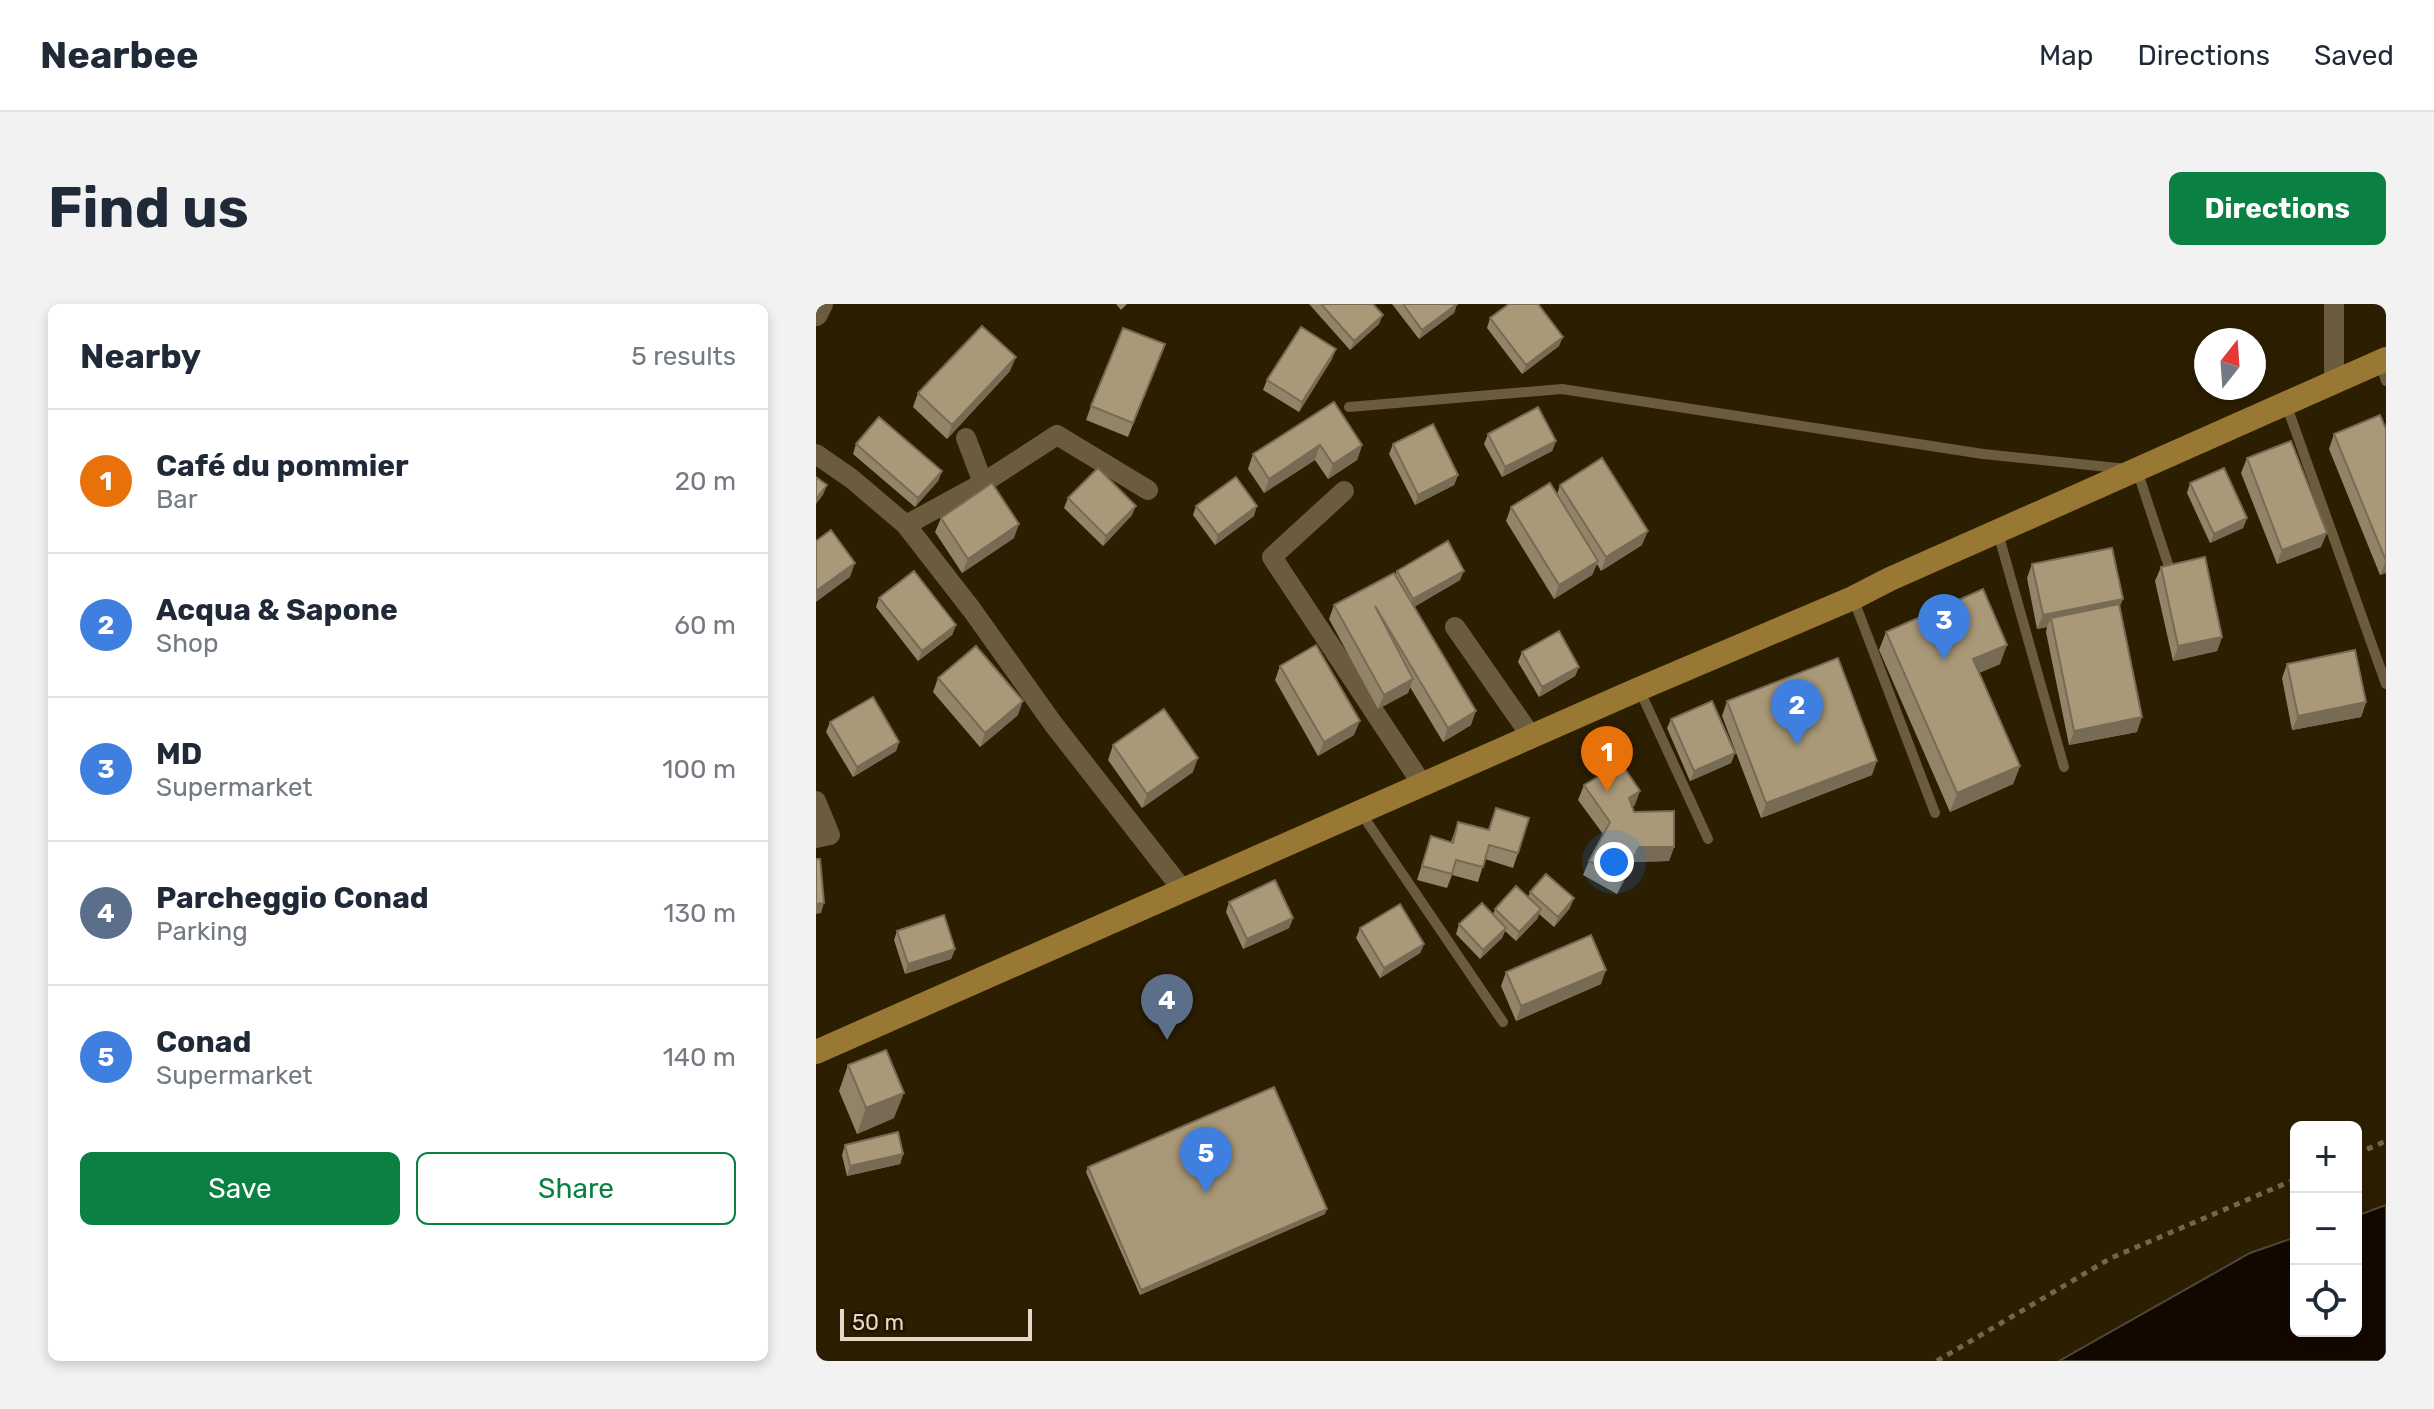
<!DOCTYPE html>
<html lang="en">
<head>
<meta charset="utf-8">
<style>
	body { margin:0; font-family:Rubik,sans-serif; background:#f2f2f3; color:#1f2937 }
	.controls { position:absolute; right:24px; bottom:24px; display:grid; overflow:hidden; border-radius:12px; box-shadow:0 4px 12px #0003 }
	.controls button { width:72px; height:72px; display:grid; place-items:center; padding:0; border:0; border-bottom:2px solid #e0e1e3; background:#fff; color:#1f2937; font:40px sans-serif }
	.compass { position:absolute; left:1378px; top:24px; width:72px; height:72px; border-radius:50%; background:#fff; box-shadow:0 4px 12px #0003; rotate:17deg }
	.scale { position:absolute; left:24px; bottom:20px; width:192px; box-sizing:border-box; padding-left:8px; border:4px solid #e2d9c8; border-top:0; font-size:22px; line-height:28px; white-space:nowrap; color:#e2d9c8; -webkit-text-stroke:6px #221500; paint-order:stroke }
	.you { position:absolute; left:798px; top:558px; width:28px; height:28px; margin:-20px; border:6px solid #fff; border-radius:50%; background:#1a73e8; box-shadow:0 0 0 12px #1a73e833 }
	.badge { display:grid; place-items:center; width:52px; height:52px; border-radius:50%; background:#0b8043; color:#fff; font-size:26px; font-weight:700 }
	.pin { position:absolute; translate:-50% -66px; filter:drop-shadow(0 2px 4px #0008) }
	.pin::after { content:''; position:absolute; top:42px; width:28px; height:24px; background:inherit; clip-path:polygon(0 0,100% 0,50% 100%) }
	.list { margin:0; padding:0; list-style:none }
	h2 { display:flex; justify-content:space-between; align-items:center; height:104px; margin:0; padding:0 32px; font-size:34px }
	h2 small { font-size:26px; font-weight:400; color:#747a83 }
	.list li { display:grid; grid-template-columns:52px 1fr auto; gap:24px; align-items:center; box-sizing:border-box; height:144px; padding:0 32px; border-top:2px solid #e0e1e3 }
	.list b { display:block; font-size:30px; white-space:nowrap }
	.list p { margin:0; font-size:26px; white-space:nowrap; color:#747a83 }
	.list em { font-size:26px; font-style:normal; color:#747a83 }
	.actions { display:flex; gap:16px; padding:24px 32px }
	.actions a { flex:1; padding:18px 0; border:2px solid #0b8043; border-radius:12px; text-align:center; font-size:28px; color:#0b8043 }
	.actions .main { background:#0b8043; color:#fff }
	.icon { flex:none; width:44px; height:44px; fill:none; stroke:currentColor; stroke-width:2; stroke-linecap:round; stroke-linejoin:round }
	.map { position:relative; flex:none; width:1570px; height:1057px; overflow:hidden; border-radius:12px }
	header { display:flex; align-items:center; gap:48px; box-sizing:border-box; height:112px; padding:0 40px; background:#fff; border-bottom:2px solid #e0e1e3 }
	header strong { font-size:38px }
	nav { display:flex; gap:44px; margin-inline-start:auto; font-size:28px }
	.intro { display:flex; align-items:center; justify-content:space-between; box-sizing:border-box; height:192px; padding:0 48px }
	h1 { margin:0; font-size:56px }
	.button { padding:20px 36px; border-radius:12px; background:#0b8043; color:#fff; font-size:28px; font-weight:700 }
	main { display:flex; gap:48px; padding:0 48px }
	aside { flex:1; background:#fff; border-radius:12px; box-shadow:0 4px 12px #0003 }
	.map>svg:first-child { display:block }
</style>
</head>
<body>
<header>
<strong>Nearbee</strong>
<nav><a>Map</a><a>Directions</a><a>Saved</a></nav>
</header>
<div class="intro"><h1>Find us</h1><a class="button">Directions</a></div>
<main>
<aside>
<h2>Nearby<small>5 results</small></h2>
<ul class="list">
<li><span class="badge" style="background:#e8710a">1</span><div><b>Café du pommier</b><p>Bar</p></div><em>20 m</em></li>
<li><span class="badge" style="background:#3f7fe0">2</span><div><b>Acqua &amp; Sapone</b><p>Shop</p></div><em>60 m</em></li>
<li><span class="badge" style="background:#3f7fe0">3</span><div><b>MD</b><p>Supermarket</p></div><em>100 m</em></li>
<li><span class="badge" style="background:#5c6f8a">4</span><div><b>Parcheggio Conad</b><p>Parking</p></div><em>130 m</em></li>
<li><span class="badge" style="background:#3f7fe0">5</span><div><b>Conad</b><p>Supermarket</p></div><em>140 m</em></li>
</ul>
<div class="actions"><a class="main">Save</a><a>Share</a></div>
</aside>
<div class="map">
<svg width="1570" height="1057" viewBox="0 0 1570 1057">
	<rect width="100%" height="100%" fill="#2c1e01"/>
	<path fill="#120800" stroke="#50473c" stroke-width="2" d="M 1570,901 L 1570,1057 L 1243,1057 L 1434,949 L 1480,933 L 1480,1027 L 1540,1027 L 1540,912 Z"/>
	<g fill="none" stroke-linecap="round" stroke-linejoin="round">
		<path stroke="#72664d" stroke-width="5" stroke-dasharray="6 6" stroke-linecap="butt" d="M 1540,850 L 1570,837
			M 1121,1057 L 1295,954 L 1480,875"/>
		<path stroke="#6c5c3e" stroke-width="10" d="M 1564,58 L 1570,77
			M 1470,100 L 1570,380
			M 533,103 L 746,85 L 1167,150 L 1321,166 L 1353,263
			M 1182,229 L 1248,463
			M 1037,294 L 1119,509
			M 824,387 L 892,535
			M 545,509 L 687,718"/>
		<path stroke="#6c5c3e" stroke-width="20" d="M 1518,0 L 1518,78
			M 150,134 L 167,179
			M 0,150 L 36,175 L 90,221 L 156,306 L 238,421 L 366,585
			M 528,187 L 456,253 L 606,480
			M 90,221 L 167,179 L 241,131 L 332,186
			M 639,323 L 715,432
			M 0,497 L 14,531 L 0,534"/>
		<path stroke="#6c5c3e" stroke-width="24" d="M 0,10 L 5,0"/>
		<path stroke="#987832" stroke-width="24" d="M 0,748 L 823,385 L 1037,294 L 1074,275 L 1570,55"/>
	</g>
	<path fill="#928468" d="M 300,0 L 311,0 L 305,6 Z
		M 493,0 L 557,0 L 563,20 L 534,46 Z
		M 576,0 L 641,0 L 638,9 L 603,35 Z
		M 674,14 L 743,42 L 706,70 L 671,24 Z
		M 343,55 L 312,133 L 270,116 L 275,102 Z
		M 516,55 L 483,108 L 447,86 L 451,76 Z
		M 194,67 L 131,135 L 97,103 L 102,89 Z
		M 518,98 L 546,141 L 541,156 L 512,175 L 499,156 L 448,189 L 432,165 L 437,150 Z
		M 1564,111 L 1570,269 L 1564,271 L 1513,145 L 1518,130 Z
		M 672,130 L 740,137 L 736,147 L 686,173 L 668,140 Z
		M 40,140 L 126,167 L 122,177 L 99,203 L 37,150 Z
		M 577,140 L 642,171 L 638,181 L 599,201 L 573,150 Z
		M 1431,154 L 1505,243 L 1461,260 L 1425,169 Z
		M 1374,179 L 1431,214 L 1427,224 L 1394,239 L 1371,189 Z
		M 744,181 L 826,241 L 785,267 L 781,260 L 776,271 L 738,295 L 690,217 L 695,203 L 741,190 Z
		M 252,194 L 316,211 L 287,242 L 248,204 Z
		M 380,202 L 438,212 L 399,241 L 377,211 Z
		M 125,214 L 198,234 L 146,269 L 119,228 Z
		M 1216,260 L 1303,304 L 1321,428 L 1253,441 L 1230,328 L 1231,323 L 1221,325 L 1211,274 Z
		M 1345,263 L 1406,333 L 1401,347 L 1357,357 L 1339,277 Z
		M 581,267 L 644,276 L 598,303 L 655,421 L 627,438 L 594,383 L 592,389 L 562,405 L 513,315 L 518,301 L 579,271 Z
		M 63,294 L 140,321 L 136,331 L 102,357 L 60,303 Z
		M 1070,328 L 1184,360 L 1163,369 L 1204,462 L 1197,480 L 1134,508 L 1063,346 Z
		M 706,348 L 763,363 L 759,372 L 723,393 L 702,358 Z
		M 1471,360 L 1550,398 L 1545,413 L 1476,426 L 1466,374 Z
		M 464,362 L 538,431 L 502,452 L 459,376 Z
		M 122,374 L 202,411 L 164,443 L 117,388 Z
		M 911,397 L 1056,471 L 945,514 L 906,412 Z
		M 855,415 L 919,449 L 915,459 L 874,477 L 851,424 Z
		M 14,418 L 83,438 L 80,447 L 37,473 L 10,428 Z
		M 297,441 L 377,468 L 326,504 L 292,456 Z
		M 768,481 L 819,501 L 816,503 L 818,508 L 858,543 L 853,557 L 818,558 L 801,590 L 767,571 L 773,557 L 787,530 L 762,496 Z
		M 680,504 L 702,549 L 697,564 L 669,555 L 662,578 L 636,571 L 631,584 L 601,576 L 615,532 L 635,538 L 642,518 L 672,526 Z
		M 714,588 L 754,604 L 738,623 L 723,610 L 721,615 L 700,637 L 689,627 L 686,634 L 664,655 L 640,630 L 643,620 L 677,611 L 679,605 L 712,593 Z
		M 413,598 L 477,614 L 473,624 L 427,645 L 410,608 Z
		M 544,624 L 608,640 L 604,649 L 564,674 L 540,634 Z
		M 81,627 L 139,645 L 135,655 L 89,670 L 78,636 Z
		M 690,668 L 785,680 L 700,717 L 685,682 Z
		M 32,761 L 78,814 L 41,830 L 23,787 Z
		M 29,841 L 87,850 L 84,860 L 31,872 L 26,851 Z
		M 272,863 L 509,910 L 324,991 L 270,868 Z"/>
	<path fill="#776b55" d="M 641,0 L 638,9 L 603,35 L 606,26 Z
		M 567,11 L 563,20 L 534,46 L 538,37 Z
		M 747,33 L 743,42 L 706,70 L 710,61 Z
		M 520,45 L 516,55 L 483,108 L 486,98 Z
		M 200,53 L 194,67 L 131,135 L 136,121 Z
		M 740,137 L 736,147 L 686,173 L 689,163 Z
		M 504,141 L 499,156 L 448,189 L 453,175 Z
		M 546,141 L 541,156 L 512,175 L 517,160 Z
		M 126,167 L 122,177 L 99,203 L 102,194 Z
		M 642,171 L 638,181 L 599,201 L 602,191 Z
		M 11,181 L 7,191 L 0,200 L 0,195 Z
		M 320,202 L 316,211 L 287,242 L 290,232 Z
		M 441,202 L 438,212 L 399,241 L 402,231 Z
		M 1431,214 L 1427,224 L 1394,239 L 1398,230 Z
		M 203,220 L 198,234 L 146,269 L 152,255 Z
		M 832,227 L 826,241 L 785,267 L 790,253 Z
		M 1511,229 L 1505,243 L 1461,260 L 1466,246 Z
		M 782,257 L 776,271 L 738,295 L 743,281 Z
		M 1570,257 L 1570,269 L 1564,271 Z
		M 39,259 L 34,273 L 0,298 L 0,287 Z
		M 648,267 L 644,276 L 594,305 L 597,295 Z
		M 1307,295 L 1301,309 L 1235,314 L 1231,323 L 1221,325 L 1227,311 Z
		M 140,321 L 136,331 L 102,357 L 106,347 Z
		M 1406,333 L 1401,347 L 1357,357 L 1362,342 Z
		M 1191,341 L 1184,360 L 1151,374 L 1157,355 Z
		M 763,363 L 759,372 L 723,393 L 726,383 Z
		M 597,375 L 592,389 L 562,405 L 568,391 Z
		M 207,397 L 202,411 L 164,443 L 169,429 Z
		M 1550,398 L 1545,413 L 1476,426 L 1482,412 Z
		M 660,407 L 655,421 L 627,438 L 632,424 Z
		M 1326,413 L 1321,428 L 1253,441 L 1258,427 Z
		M 544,417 L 538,431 L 502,452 L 508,438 Z
		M 83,438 L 80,447 L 37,473 L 41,463 Z
		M 919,449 L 915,459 L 874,477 L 878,467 Z
		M 382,454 L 377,468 L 326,504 L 331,490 Z
		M 1061,457 L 1056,471 L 945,514 L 950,499 Z
		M 1204,462 L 1197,480 L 1134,508 L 1141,489 Z
		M 824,487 L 819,501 L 808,508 L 813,494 Z
		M 823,543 L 858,543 L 853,557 L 818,558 L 801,590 L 806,575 Z
		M 758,594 L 754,604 L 738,623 L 742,613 Z
		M 8,599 L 5,609 L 0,610 L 0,600 Z
		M 725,605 L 721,615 L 700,637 L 703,628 Z
		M 477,614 L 473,624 L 427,645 L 431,635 Z
		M 690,624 L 686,634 L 664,655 L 667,646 Z
		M 608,640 L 604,649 L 564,674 L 568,664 Z
		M 139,645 L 135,655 L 89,670 L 92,660 Z
		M 790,666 L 785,680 L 700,717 L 705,702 Z
		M 88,789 L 78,814 L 41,830 L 50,804 Z
		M 87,850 L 84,860 L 31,872 L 34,862 Z
		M 511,905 L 509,910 L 324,991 L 325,986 Z"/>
	<path fill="#aa9979" stroke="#776b55" stroke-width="2" d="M 505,0 L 557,0 L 567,11 L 538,37 Z
		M 587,0 L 641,0 L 606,26 Z
		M 693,0 L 722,0 L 747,33 L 710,61 L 674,14 Z
		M 166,22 L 200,53 L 136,121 L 102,89 Z
		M 485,23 L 520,45 L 486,98 L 451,76 Z
		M 307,24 L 349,40 L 317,119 L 275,102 Z
		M 518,98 L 546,141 L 517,160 L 504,141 L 453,175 L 437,150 Z
		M 722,103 L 740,137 L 689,163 L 672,130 Z
		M 1564,111 L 1570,125 L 1570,257 L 1518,130 Z
		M 63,113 L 126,167 L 102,194 L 40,140 Z
		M 617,120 L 642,171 L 602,191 L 577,140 Z
		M 1475,137 L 1511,229 L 1466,246 L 1431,154 Z
		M 786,154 L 832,227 L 790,253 L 744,181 Z
		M 282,164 L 320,202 L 290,232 L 252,194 Z
		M 1408,164 L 1431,214 L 1398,230 L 1374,179 Z
		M 0,173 L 11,181 L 0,195 Z
		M 420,173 L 441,202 L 402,231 L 380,202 Z
		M 176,179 L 203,220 L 152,255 L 125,214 Z
		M 734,179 L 782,257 L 743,281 L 695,203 Z
		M 15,226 L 39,259 L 0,287 L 0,237 Z
		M 632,237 L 648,267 L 597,295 L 581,267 Z
		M 1296,244 L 1307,295 L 1227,311 L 1216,260 Z
		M 1389,253 L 1406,333 L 1362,342 L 1345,263 Z
		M 98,267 L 140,321 L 106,347 L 63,294 Z
		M 578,269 L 660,407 L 632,424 L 559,302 L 597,375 L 568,391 L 518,301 Z
		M 1167,285 L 1191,341 L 1157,355 L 1204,462 L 1141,489 L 1070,328 Z
		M 1303,300 L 1326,413 L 1258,427 L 1235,314 Z
		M 743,327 L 763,363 L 726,383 L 706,348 Z
		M 500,341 L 544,417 L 508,438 L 464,362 Z
		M 160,342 L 207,397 L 169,429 L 122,374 Z
		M 1539,346 L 1550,398 L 1482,412 L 1471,360 Z
		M 1022,354 L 1061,457 L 950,499 L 911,397 Z
		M 57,393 L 83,438 L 41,463 L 14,418 Z
		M 896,397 L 919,449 L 878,467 L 855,415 Z
		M 348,405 L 382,454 L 331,490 L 297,441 Z
		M 805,459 L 824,487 L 813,494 L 818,508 L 858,507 L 858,543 L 823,543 L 806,575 L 773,557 L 794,518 L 768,481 Z
		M 680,504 L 713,514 L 702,549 L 673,541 L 667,563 L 640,556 L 636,570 L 606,562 L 615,532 L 637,539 L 642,518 L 673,526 Z
		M 0,555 L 4,555 L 8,599 L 0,600 Z
		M 730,570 L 758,594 L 742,613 L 714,588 Z
		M 459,576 L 477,614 L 431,635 L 413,598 Z
		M 700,582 L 725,605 L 703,628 L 679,605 Z
		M 666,599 L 690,624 L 667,646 L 643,620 Z
		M 584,600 L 608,640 L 568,664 L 544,624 Z
		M 128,611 L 139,645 L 92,660 L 81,627 Z
		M 775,631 L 790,666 L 705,702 L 690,668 Z
		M 70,746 L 88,789 L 50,804 L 32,761 Z
		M 458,783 L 511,905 L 325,986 L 272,863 Z
		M 82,828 L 87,850 L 34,862 L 29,841 Z"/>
</svg>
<div class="controls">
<button>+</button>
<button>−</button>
<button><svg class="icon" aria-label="locate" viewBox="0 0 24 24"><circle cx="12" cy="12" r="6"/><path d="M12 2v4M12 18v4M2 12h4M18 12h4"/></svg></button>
</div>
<svg class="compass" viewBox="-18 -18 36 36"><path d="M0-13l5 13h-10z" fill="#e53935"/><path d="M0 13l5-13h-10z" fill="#747a83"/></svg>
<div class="scale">50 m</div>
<div class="you"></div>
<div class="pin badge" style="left:791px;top:488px;background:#e8710a">1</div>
<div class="pin badge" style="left:981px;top:441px;background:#3f7fe0">2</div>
<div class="pin badge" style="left:1128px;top:356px;background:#3f7fe0">3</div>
<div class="pin badge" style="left:351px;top:736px;background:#5c6f8a">4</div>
<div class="pin badge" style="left:390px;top:889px;background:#3f7fe0">5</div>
</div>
</main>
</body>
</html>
